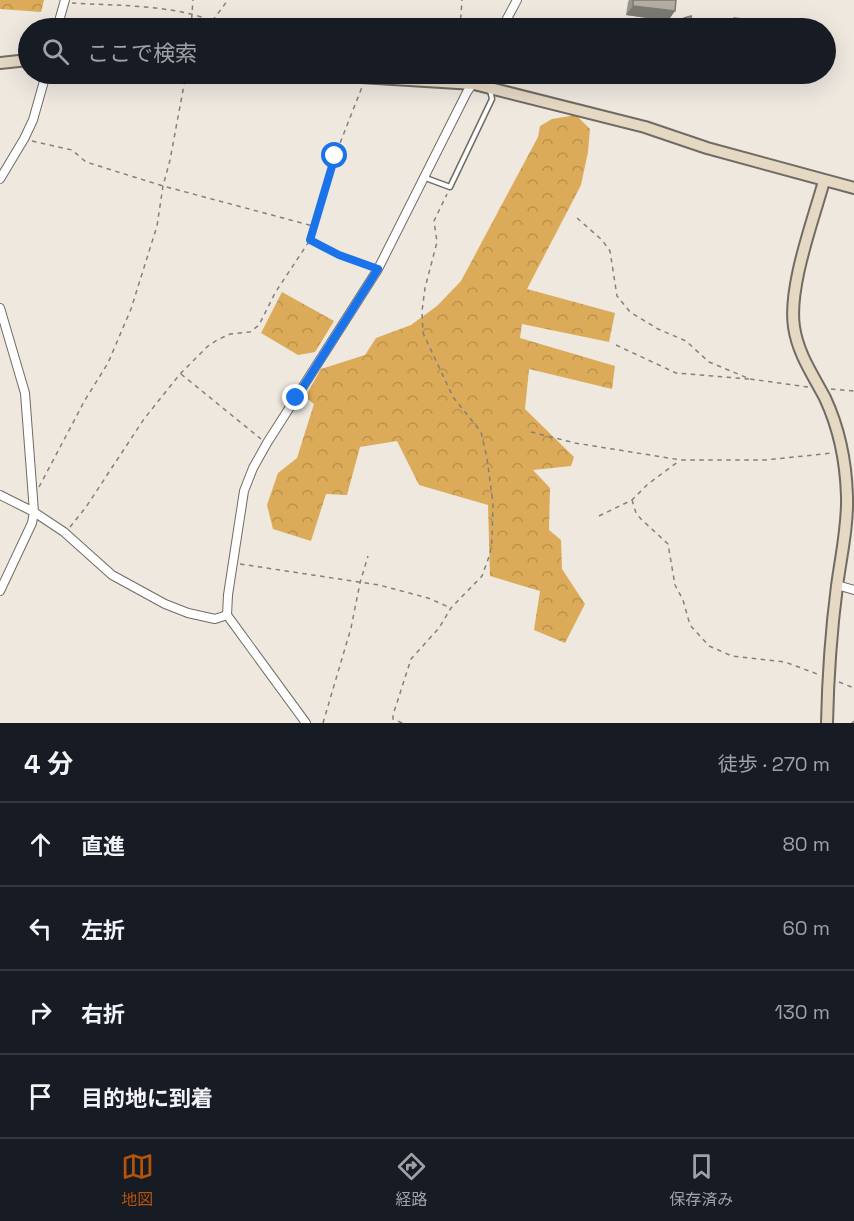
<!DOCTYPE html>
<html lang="ja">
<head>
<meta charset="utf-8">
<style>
	body { margin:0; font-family:"Space Grotesk","Noto Sans JP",sans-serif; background:#242831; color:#f1f3f6 }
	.stop { position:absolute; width:18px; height:18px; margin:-14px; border:4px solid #1a73e8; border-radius:50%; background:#fff }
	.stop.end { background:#1a73e8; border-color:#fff; box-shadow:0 2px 6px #0008 }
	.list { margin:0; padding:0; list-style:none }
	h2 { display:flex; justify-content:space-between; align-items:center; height:78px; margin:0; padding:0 24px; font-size:26px }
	h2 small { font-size:20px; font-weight:400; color:#9ea1a6 }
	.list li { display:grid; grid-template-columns:39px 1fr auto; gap:18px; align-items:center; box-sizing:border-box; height:84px; padding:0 24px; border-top:2px solid #363941 }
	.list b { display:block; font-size:22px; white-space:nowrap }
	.list em { font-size:20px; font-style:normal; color:#9ea1a6 }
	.icon { flex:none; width:33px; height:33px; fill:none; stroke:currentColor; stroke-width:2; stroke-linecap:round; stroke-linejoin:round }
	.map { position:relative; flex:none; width:854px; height:723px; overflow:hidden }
	.search { position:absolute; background:#171b24; box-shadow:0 6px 24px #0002; left:18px; right:18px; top:18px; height:66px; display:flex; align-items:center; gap:15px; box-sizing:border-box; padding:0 21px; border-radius:33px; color:#9ea1a6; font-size:22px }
	.sheet { height:414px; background:#171b24 }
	nav { display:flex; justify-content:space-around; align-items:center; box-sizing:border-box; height:84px; border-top:2px solid #363941; background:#171b24; font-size:16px; color:#9ea1a6 }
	nav a { display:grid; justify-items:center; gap:3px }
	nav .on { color:#b45309 }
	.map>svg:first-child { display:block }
</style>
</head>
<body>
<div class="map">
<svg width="854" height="723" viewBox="0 0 854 723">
	<defs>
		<pattern id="forest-crowns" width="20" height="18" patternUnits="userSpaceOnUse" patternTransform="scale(1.5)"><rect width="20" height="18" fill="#dbab59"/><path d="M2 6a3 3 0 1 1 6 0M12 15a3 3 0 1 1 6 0" fill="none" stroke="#bb924c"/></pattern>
	</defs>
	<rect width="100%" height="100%" fill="#eee8df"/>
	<path fill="url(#forest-crowns)" d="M 0,0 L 44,0 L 41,12 L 0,9 Z
		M 576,115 L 590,129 L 588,152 L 581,185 L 527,289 L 615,313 L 609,342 L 522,324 L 520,338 L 615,366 L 612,389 L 529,369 L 525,409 L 574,457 L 571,466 L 533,470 L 550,488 L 549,530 L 561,540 L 562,569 L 585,604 L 565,643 L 534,630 L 540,591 L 490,576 L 488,505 L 419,485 L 397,441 L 360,447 L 347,495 L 326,494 L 311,541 L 273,529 L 267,505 L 278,473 L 297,458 L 314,404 L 305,397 L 321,369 L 365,355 L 376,338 L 411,325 L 437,306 L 461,281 L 538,137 L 540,126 L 552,119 Z
		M 282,292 L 334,321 L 315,352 L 298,355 L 261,333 Z"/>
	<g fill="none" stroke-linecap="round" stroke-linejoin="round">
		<defs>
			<path id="lane" d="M 423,177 L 450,187 L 492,99 L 490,90"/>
			<path id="street" d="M 57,28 L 65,0
				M 502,28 L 517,0
				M 0,179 L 24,139 L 33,120 L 46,74
				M 0,308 L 25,393 L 34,512 L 32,523 L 0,591
				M 0,495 L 34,512 L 64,532 L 112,575 L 165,604 L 188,613 L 215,619 L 227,615
				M 837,585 L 854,590
				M 306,723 L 227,615 L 228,595 L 244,491 L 253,468 L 267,443 L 378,269 L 467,92 L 479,74"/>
			<path id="secondary" d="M 0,63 L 28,60
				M 312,74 L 474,84 L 645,127 L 707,148 L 854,188
				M 824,181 C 813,221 788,287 794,327 C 798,354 813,375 825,398 C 839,428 846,463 847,496 C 848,526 841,556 837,586 C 831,632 828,677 827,723"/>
		</defs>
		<use href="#lane" stroke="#716b64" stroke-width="7"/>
		<use href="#street" stroke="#716b64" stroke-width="10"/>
		<use href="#secondary" stroke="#716b64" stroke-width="14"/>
		<path stroke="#84807a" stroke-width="1.5" stroke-dasharray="4.5 4.5" stroke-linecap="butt" d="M 72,3 C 118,6 187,4 227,28
			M 191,28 L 193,0
			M 207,28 L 228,0
			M 460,28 L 462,0
			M 32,141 L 72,150 L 86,162 L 163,186 L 313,226
			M 577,218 L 602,240 L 610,251 L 617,296 L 630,312 L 658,329 L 686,341 L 709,362 L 750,379 L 808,387
			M 311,241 L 338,255 L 370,266
			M 616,345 L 676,373 L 749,379
			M 181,374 L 261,439
			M 831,389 L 854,391
			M 531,432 L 575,443 L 681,460 L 765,460 L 833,453
			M 39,487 L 85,400 L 108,363 L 131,309 L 157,226 L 163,186 L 170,160 L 186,74
			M 632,500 L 636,513 L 641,519 L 668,544 L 675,585 L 683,600 L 690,625 L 709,646 L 732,656 L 785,662 L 820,675
			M 599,516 L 632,500 L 648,484 L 679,461
			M 70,527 L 86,507 L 144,419 L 180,374 L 208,346 L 217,340 L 230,334 L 250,332 L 259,325 L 275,293 L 310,240 L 335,156 L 362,87
			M 240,564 L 379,585 L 428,598 L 451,608
			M 839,682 L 854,688
			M 323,723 L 351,628 L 360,583 L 368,556
			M 402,723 L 393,719 L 393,715 L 411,659 L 439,628 L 451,608 L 482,576 L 490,554 L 492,540 L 493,504 L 487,458 L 481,432 L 453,397 L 423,333 L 422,311 L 425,288 L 437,242 L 434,221 L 447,194
			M 852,723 L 854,721"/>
		<use href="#lane" stroke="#fff" stroke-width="4"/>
		<use href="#street" stroke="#fff" stroke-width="8"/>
		<use href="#secondary" stroke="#e5d9c4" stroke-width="10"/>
	</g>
	<path fill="#9a958d" d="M 629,0 L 676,0 L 668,21 L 626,15 L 628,2 Z
		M 684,18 L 693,24 L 677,27 Z
		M 734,18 L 780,28 L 728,28 L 727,27 Z"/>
	<path fill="#7d7973" d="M 633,6 L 675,11 L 668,21 L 626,15 Z"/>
	<path fill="#b3ada4" stroke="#7d7973" stroke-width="1.5" d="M 633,0 L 676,0 L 675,11 L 633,6 Z
		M 691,16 L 693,24 L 707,21 L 708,28 L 670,28 L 686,26 L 684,18 Z
		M 734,18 L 781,23 L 780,28 L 734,28 Z
		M 668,22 L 668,28 L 635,28 L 635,27 Z"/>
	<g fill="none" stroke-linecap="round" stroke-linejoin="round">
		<path stroke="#1a73e8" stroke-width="8" d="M 296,398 L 378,269 L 339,255 L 310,240 L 335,156"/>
	</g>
</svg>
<div class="stop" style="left:335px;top:156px"></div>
<div class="stop end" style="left:296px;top:398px"></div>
<div class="search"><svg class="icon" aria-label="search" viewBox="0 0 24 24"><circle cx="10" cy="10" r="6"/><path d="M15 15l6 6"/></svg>ここで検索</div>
</div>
<section class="sheet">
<h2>4 分<small>徒歩 · 270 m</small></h2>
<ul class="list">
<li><svg class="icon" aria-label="ahead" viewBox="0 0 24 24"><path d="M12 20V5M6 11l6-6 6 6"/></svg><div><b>直進</b></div><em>80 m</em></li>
<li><svg class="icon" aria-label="left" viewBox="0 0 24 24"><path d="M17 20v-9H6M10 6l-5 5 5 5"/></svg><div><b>左折</b></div><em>60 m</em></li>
<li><svg class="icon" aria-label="right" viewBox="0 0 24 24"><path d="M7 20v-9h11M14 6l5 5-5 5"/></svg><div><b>右折</b></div><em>130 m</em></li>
<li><svg class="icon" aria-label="arrive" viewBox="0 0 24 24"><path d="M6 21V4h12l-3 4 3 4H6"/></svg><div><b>目的地に到着</b></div></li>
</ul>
</section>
<nav>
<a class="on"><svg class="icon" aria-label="map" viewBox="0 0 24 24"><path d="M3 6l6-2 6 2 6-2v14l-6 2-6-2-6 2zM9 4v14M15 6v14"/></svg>地図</a>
<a><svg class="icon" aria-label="directions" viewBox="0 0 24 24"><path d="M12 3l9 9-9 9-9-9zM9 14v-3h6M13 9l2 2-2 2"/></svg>経路</a>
<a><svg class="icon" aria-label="saved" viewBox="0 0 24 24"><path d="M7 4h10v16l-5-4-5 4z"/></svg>保存済み</a>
</nav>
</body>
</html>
